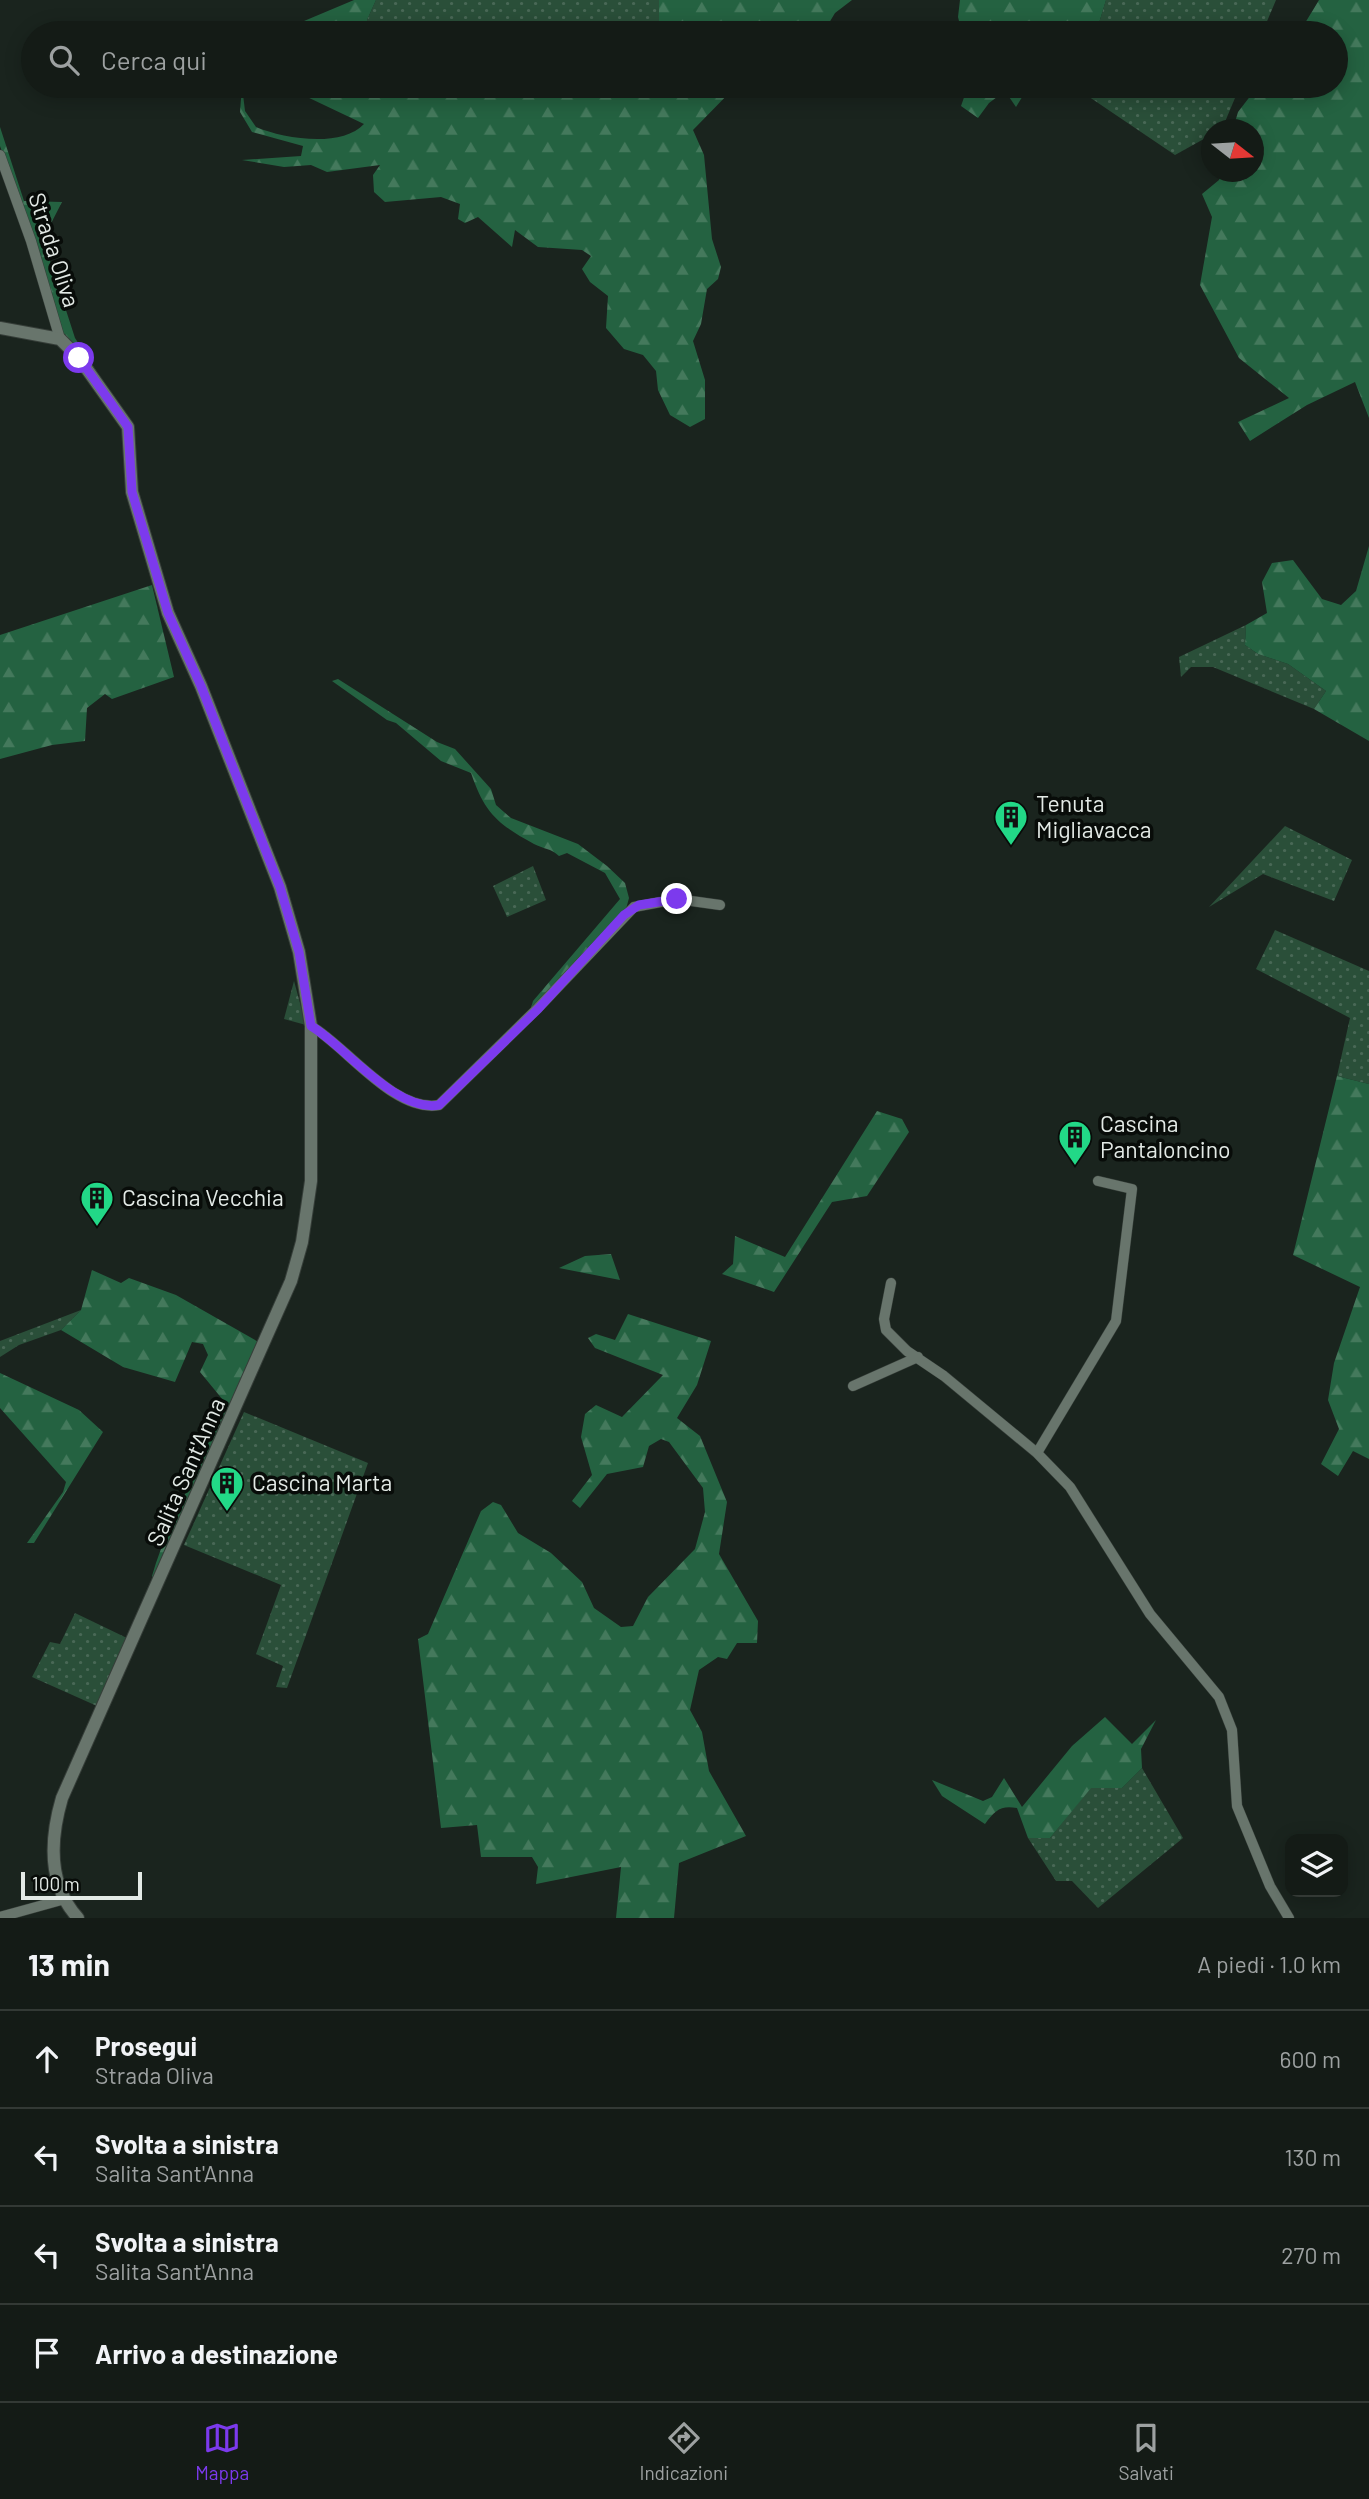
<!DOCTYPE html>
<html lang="it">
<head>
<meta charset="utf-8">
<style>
	body { margin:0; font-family:Barlow,sans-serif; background:#1d241f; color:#f1f3f6 }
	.controls { position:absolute; right:21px; bottom:21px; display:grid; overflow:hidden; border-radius:14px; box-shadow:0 4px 18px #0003 }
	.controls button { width:63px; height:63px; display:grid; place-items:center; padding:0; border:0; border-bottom:2px solid #333935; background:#141b16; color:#f1f3f6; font:35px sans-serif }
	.compass { position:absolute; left:1201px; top:119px; width:63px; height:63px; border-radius:50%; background:#141b16; box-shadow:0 4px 18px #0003; rotate:107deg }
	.scale { position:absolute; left:21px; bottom:18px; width:121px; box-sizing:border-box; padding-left:7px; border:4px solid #e3eae6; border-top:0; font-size:19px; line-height:24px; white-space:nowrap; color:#e3eae6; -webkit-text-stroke:5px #080c09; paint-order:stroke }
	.stop { position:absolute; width:21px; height:21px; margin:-16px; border:5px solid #7c3aed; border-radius:50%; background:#fff }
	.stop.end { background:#7c3aed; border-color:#fff; box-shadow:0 2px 7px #0008 }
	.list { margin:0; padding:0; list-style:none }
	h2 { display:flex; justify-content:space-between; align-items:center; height:91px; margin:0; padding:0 28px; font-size:30px }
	h2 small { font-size:23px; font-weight:400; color:#9da1a1 }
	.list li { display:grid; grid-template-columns:46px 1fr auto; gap:21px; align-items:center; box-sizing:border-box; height:98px; padding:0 28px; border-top:2px solid #333935 }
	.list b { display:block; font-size:26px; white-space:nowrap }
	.list p { margin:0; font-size:23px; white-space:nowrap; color:#9da1a1 }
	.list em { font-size:23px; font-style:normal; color:#9da1a1 }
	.icon { flex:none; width:38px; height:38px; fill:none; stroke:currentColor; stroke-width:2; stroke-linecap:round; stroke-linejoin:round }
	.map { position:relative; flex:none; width:1369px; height:1918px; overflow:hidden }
	.search { position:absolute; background:#141b16; box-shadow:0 4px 18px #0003; left:21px; right:21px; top:21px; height:77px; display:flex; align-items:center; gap:18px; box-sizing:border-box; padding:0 24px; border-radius:38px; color:#9da1a1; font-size:26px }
	.sheet { height:483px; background:#141b16 }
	nav { display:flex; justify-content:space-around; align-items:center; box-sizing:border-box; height:98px; border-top:2px solid #333935; background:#141b16; font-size:19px; color:#9da1a1 }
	nav a { display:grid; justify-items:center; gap:4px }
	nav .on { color:#7c3aed }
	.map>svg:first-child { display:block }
</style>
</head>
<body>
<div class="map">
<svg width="1369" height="1918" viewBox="0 0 1369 1918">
	<defs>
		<pattern id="grass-dots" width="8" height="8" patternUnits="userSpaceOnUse" patternTransform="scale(1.75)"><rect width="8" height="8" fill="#2a4f39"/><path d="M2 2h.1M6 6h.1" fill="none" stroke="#496856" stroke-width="1.8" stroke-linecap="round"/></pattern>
		<pattern id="forest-firs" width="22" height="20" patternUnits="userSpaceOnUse" patternTransform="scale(1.75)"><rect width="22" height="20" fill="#246241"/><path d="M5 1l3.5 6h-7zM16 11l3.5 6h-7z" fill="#44795c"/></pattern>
	</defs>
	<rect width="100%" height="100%" fill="#1a241e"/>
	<path fill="url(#grass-dots)" d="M 376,0 L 659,0 L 659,33 L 369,33 L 367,20 Z
		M 1106,0 L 1276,0 L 1262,33 L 1096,33 Z
		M 1073,86 L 1240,86 L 1222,129 L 1212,130 L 1211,135 L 1175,155 Z
		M 1246,625 L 1245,645 L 1258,654 L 1288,664 L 1326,691 L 1314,709 L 1213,667 L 1191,667 L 1181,677 L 1179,657 Z
		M 1285,826 L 1352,860 L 1334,901 L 1263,874 L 1209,907 Z
		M 533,866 L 546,900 L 507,917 L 493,886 Z
		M 1275,930 L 1369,971 L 1369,1084 L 1337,1076 L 1350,1018 L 1256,969 Z
		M 294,981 L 306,1025 L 284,1019 Z
		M 81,1310 L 61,1330 L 19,1345 L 0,1357 L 0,1341 Z
		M 244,1412 L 368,1463 L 287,1688 L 276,1687 L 283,1666 L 256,1654 L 281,1585 L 184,1545 Z
		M 75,1613 L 129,1639 L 97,1706 L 32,1677 L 50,1642 L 60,1644 Z
		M 1142,1768 L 1183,1838 L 1098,1908 L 1072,1881 L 1056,1881 L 1028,1838 L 1050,1838 L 1091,1787 L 1122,1788 Z"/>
	<path fill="url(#forest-firs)" d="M 354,0 L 376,0 L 367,20 L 369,33 L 285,33 L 285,29 Z
		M 659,0 L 852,0 L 835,13 L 823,33 L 659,33 Z
		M 960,0 L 1106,0 L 1096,33 L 962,33 L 958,17 Z
		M 1319,0 L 1369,0 L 1369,418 L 1355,382 L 1307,405 L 1250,441 L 1238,422 L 1289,398 L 1239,358 L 1200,285 L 1212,217 L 1202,194 L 1219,180 L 1222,172 L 1254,172 L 1254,130 L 1233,129 L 1238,112 L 1258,86 L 1282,86 L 1296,93 L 1297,86 L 1336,86 L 1336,33 L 1299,33 Z
		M 242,86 L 245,111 L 256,127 C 284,139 342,148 364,124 L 284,86 L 736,86 L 693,130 L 704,155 L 712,239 L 721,267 L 718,279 L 707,289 L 701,324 L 693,341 L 705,380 L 705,419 L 690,427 L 670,415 L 658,390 L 656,371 L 643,355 L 624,349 L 606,328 L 608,296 L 590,282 L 582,269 L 591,256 L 582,250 L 538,247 L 515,230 L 512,247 L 478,217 L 465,223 L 458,219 L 460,204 L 441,197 L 385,202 L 374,192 L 373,175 L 380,165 L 327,172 L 311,165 L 284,167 L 242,160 L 301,156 L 303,146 L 252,132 L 240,112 Z
		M 968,86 L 1023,86 L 1024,94 L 1016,107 L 1005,91 L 989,103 L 978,118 L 961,106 Z
		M 0,127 L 24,201 L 62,202 L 43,239 L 75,338 L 108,389 L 65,338 L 60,325 L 0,146 Z
		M 1369,546 L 1369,741 L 1314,709 L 1326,691 L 1288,664 L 1258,654 L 1245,645 L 1246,625 L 1267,613 L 1262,582 L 1272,563 L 1293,560 L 1322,599 L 1341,605 L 1356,591 Z
		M 152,585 L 174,677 L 112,699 L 105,694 L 87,708 L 85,741 L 52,745 L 0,759 L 0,635 Z
		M 338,679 L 437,742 L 455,749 L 491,789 L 496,805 L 511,818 L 578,844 L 607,866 L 625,883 L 629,898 L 626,909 L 531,1008 L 533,1001 L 620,899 L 605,873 L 567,853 L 559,856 C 551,848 543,849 534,844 C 498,824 485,814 471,773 L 441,761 L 396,723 L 387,720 L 332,681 Z
		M 1337,1076 L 1369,1084 L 1369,1459 L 1353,1451 L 1338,1476 L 1321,1464 L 1339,1429 L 1328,1400 L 1334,1363 L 1360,1287 L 1293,1255 Z
		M 877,1111 L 902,1119 L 909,1132 L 867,1196 L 832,1202 L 774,1292 L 722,1274 L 733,1264 L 735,1236 L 785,1257 Z
		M 611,1254 L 620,1280 L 559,1268 L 585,1256 Z
		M 92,1270 L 121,1283 L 129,1278 L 176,1295 L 262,1344 L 157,1583 L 152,1576 C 169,1515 207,1462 223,1400 L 200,1372 L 208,1355 L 203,1344 L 192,1342 L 175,1382 L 123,1367 L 61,1330 L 81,1310 Z
		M 628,1314 L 711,1341 L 697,1385 L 677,1418 L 700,1436 L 727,1502 L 719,1554 L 758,1621 L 757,1643 L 737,1643 L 727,1659 L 718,1657 L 699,1670 L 690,1710 L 702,1732 L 709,1771 L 746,1836 L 679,1863 L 674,1918 L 616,1918 L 621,1867 L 536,1884 L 538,1867 L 532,1857 L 481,1857 L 477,1825 L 441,1828 L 418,1639 L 428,1634 L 481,1511 L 493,1502 L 501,1505 L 518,1533 L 551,1553 L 582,1582 L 594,1608 L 621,1627 L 633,1626 L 648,1597 L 695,1549 L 705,1512 L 703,1488 L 669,1442 L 661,1439 L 649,1446 L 643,1467 L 607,1474 L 580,1508 L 572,1501 L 592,1475 L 581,1437 L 585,1414 L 596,1405 L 622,1417 L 663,1375 L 595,1348 L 588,1338 L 596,1334 L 615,1340 Z
		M 0,1373 L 79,1410 L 103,1432 L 34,1543 L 27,1543 L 63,1492 L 66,1482 L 0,1408 Z
		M 1105,1717 L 1132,1744 L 1156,1720 L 1141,1749 L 1142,1768 L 1122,1788 L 1091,1788 L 1050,1838 L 1028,1838 L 1017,1808 C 1001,1805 995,1810 985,1824 L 942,1796 L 932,1780 L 983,1801 L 992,1797 L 1004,1778 L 1022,1807 L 1072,1746 Z"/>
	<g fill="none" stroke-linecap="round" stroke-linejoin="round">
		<defs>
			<path id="minor" d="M 0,155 L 31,241 L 60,339
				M 311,1026 C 345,1045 394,1113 439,1105 L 538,1008 L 634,907 L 677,899 L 720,905
				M 891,1283 L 884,1319 L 886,1330 L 907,1351 L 944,1376 L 1037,1453 L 1070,1487 L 1150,1614 L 1219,1697 L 1232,1730 L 1237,1806 L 1270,1886 L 1289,1918
				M 853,1386 L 918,1357
				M 1037,1453 L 1116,1321 L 1132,1189 L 1098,1181
				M 0,1917 L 65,1899"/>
			<path id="tertiary" d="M 0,328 L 60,339 L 79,358 L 128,427 L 132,492 L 168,613 L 201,686 L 280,887 L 299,952 L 311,1026 L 311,1181 L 302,1242 L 291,1281 L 62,1798 C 50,1839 47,1884 78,1918"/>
		</defs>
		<use href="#minor" stroke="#363e39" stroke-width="11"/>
		<use href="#tertiary" stroke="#363e39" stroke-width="14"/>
		<use href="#minor" stroke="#68756c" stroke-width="10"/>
		<use href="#tertiary" stroke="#68756c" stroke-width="12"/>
	</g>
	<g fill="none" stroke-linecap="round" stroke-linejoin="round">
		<path stroke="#7c3aed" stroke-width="9" d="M 79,358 L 128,427 L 132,492 L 168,613 L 201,686 L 280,887 L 299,952 L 311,1026 C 344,1045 396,1113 439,1105 L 538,1009 L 624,915 L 639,905 L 677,899"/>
	</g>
	<defs>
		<symbol id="building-pin" viewBox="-11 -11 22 30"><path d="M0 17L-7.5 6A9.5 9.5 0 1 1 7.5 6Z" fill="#22d887" stroke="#080c09"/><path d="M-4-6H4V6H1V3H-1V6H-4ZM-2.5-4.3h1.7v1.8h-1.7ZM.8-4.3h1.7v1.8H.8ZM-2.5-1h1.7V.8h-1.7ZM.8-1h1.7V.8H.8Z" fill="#111"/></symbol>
	</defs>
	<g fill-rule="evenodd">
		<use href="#building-pin" x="992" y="798" width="38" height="52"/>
		<use href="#building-pin" x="1056" y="1118" width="38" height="52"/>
		<use href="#building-pin" x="78" y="1179" width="38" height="52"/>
		<use href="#building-pin" x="208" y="1464" width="38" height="52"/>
	</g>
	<g text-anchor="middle" stroke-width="7" stroke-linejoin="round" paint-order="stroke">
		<g font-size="23" fill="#e3eae6" stroke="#080c09">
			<text transform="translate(54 250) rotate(72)" y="8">Strada Oliva</text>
			<text transform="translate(186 1472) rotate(-66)" y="8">Salita Sant'Anna</text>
		</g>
		<g font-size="23" fill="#e3eae6" stroke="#080c09" text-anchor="start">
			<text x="1036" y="812">Tenuta<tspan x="1036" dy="26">Migliavacca</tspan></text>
			<text x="1100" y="1132">Cascina<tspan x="1100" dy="26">Pantaloncino</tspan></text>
			<text x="122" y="1206">Cascina Vecchia</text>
			<text x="252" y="1491">Cascina Marta</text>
		</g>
	</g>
</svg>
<div class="controls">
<button><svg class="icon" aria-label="layers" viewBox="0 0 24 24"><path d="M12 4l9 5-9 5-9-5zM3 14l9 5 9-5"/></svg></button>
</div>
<svg class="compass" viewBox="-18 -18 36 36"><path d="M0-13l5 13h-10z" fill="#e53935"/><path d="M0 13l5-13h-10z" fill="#9da1a1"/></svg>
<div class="scale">100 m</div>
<div class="stop" style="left:79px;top:358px"></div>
<div class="stop end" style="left:677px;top:899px"></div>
<div class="search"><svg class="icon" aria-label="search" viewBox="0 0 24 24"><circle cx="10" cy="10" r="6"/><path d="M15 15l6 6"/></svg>Cerca qui</div>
</div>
<section class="sheet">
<h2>13 min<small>A piedi · 1.0 km</small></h2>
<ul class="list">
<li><svg class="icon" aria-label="ahead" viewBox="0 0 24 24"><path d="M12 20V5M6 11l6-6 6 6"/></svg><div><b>Prosegui</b><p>Strada Oliva</p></div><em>600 m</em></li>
<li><svg class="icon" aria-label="left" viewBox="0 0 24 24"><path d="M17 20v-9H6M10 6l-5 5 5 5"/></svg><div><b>Svolta a sinistra</b><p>Salita Sant'Anna</p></div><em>130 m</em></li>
<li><svg class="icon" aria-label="left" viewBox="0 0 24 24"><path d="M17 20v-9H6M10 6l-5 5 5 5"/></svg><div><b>Svolta a sinistra</b><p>Salita Sant'Anna</p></div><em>270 m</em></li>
<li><svg class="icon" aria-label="arrive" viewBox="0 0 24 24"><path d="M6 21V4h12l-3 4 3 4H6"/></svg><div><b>Arrivo a destinazione</b></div></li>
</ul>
</section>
<nav>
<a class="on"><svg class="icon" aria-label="map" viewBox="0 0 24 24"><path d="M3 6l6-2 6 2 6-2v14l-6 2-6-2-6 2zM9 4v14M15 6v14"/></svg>Mappa</a>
<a><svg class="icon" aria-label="directions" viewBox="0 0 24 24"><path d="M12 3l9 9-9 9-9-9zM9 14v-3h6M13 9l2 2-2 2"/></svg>Indicazioni</a>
<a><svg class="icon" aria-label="saved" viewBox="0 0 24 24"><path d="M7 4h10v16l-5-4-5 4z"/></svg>Salvati</a>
</nav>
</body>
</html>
